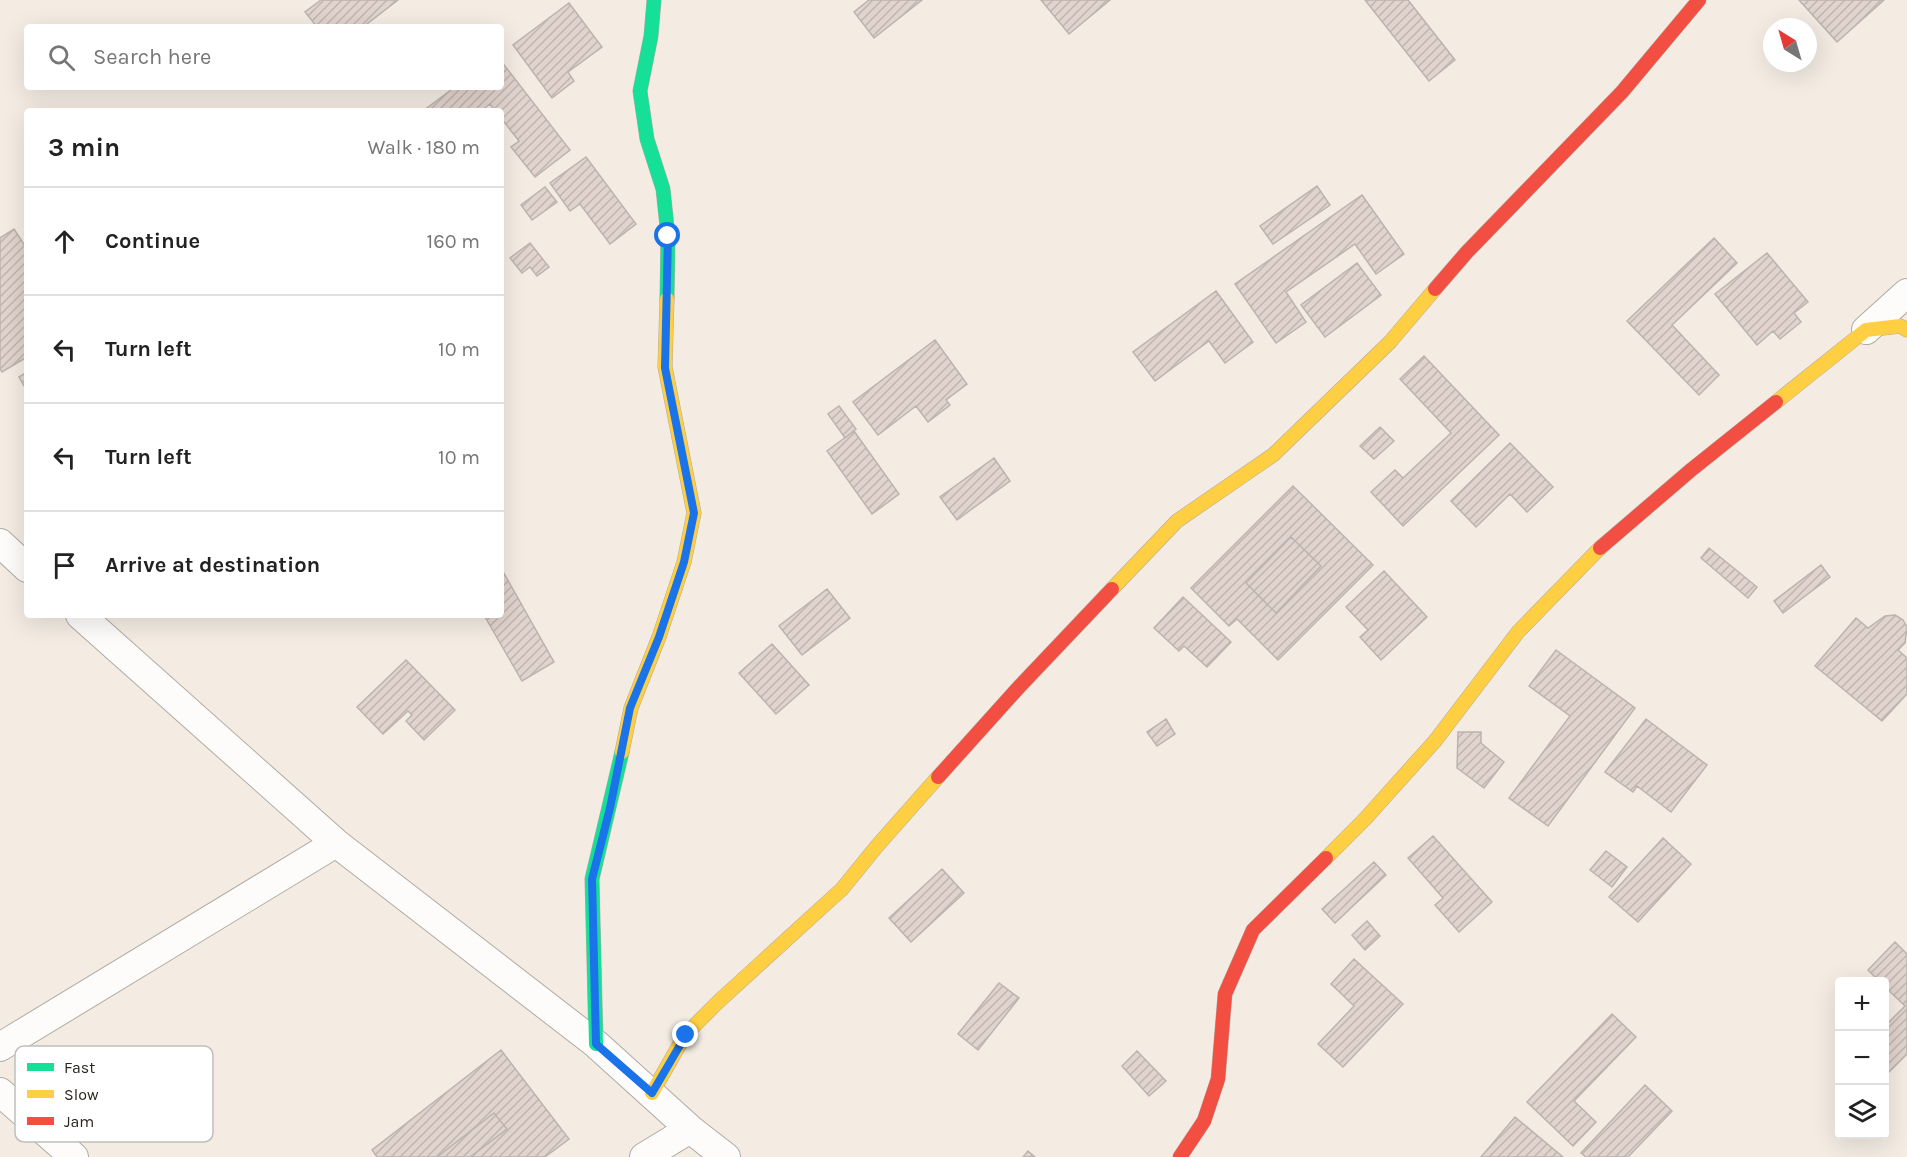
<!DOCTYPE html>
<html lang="en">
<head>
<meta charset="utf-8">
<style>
	body { margin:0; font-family:Karla,sans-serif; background:#f6f6f6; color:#222 }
	.controls { position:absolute; right:18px; bottom:18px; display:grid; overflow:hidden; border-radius:6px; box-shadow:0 6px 24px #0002 }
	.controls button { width:54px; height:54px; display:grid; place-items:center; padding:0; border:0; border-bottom:2px solid #e0e0e0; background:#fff; color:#222; font:30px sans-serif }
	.compass { position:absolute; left:1763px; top:18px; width:54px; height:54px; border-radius:50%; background:#fff; box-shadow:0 6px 24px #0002; rotate:323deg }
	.stop { position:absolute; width:18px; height:18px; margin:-14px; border:4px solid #1a73e8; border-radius:50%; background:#fff }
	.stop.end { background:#1a73e8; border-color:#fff; box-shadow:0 2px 6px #0008 }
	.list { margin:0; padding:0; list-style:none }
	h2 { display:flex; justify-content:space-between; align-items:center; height:78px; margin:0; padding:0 24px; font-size:26px }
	h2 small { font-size:20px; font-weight:400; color:#767676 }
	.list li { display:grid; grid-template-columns:39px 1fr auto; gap:18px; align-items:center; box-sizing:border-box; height:108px; padding:0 24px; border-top:2px solid #e0e0e0 }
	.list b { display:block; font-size:22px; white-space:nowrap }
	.list em { font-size:20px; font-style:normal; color:#767676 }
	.icon { flex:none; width:33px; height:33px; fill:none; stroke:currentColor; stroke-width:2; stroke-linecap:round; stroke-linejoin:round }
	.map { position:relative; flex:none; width:1907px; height:1157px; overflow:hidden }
	.search { position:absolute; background:#fff; box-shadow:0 6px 24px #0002; left:24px; top:24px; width:480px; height:66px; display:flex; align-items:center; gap:15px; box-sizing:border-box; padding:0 21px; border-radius:6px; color:#767676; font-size:22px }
	.panel { position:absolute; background:#fff; box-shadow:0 6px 24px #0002; left:24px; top:108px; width:480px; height:510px; border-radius:6px }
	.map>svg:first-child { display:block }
</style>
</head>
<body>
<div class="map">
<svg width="1907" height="1157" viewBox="0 0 1907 1157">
	<defs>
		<pattern id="building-hatch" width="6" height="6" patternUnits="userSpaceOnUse" patternTransform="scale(1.5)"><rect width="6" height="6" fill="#e1d3cd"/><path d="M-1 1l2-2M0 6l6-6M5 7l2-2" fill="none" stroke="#c1b5b0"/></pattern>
	</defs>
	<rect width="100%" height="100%" fill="#f4ece3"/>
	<path fill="url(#building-hatch)" stroke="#bbb4af" stroke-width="1.5" fill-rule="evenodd" d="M 321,0 L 398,0 L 363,27 L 317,27 L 305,12 Z
		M 869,0 L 922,0 L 874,38 L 854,12 Z
		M 1041,0 L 1110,0 L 1069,34 Z
		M 1365,0 L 1408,0 L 1455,60 L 1429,81 Z
		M 1799,0 L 1884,0 L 1837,42 Z
		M 569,3 L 602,47 L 568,72 L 574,81 L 552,98 L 513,45 Z
		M 501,61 L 570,150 L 535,177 L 511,147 L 519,141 L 501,118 L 501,111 L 495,111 L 490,104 L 481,111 L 429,111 L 427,108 L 455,87 L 501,87 Z
		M 586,157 L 636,224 L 610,244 L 580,204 L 570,211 L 550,183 Z
		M 1317,186 L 1330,205 L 1273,244 L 1260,226 Z
		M 545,187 L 557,202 L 532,220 L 521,205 Z
		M 1362,195 L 1404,254 L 1376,274 L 1355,244 L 1286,292 L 1306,322 L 1276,343 L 1235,284 Z
		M 14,229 L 27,249 L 27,357 L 2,372 L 0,369 L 0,238 Z
		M 1714,238 L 1737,263 L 1672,325 L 1719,375 L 1699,395 L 1627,321 Z
		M 530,243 L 549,267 L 537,276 L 530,267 L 522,273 L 510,258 Z
		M 1767,253 L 1808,302 L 1794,313 L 1801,322 L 1780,339 L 1773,331 L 1757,345 L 1715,294 Z
		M 1357,263 L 1381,295 L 1325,337 L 1301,305 Z
		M 1216,291 L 1253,342 L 1225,363 L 1209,341 L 1155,381 L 1133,352 Z
		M 935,340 L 967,384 L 946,400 L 950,405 L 928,422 L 916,406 L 878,435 L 853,402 Z
		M 1424,356 L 1499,435 L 1403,526 L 1371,492 L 1395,470 L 1403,478 L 1451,433 L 1400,379 Z
		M 27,372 L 27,391 L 19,377 Z
		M 839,406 L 856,429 L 845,438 L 828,414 Z
		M 1380,427 L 1394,441 L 1374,459 L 1360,446 Z
		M 854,431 L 899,494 L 872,514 L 827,451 Z
		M 1510,443 L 1553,487 L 1527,512 L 1510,494 L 1476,527 L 1451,501 Z
		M 994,458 L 1010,481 L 957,520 L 940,497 Z
		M 1293,486 L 1373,565 L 1278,660 L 1237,619 L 1229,626 L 1191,588 ZM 1291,537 L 1321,566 L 1276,613 L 1246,583 Z
		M 1291,537 L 1321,566 L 1276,613 L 1246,583 Z
		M 1709,548 L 1757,587 L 1748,598 L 1701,558 Z
		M 1821,565 L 1830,577 L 1783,613 L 1774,601 Z
		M 501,568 L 554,662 L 522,681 L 484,615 L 501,615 Z
		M 1384,571 L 1427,617 L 1381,660 L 1360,637 L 1368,630 L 1346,607 Z
		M 827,589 L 850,618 L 802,655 L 779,626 Z
		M 1183,597 L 1231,642 L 1207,667 L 1184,646 L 1179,651 L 1154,628 Z
		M 1895,615 L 1903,620 L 1907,627 L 1905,643 L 1898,650 L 1907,658 L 1907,694 L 1882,721 L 1815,666 L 1856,618 L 1868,628 L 1885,616 Z
		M 772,644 L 809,685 L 776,714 L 739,673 Z
		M 1556,650 L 1635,708 L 1548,826 L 1509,798 L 1570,716 L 1529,686 Z
		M 406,660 L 455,710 L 424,740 L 406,721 L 412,715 L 408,711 L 383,734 L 357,707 Z
		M 1166,719 L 1175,734 L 1157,746 L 1147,732 Z
		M 1646,719 L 1707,765 L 1671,812 L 1637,786 L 1633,792 L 1605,772 Z
		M 1458,732 L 1481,732 L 1481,743 L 1504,762 L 1484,788 L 1457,768 Z
		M 1433,836 L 1492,902 L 1459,932 L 1435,905 L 1443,898 L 1408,858 Z
		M 1663,838 L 1691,864 L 1638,922 L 1609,897 Z
		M 1606,851 L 1627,867 L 1612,887 L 1590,870 Z
		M 1374,862 L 1386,875 L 1335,923 L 1322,909 Z
		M 942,869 L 964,893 L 911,942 L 889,918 Z
		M 1367,921 L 1380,936 L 1365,950 L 1352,935 Z
		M 1895,942 L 1907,954 L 1907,1054 L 1885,1076 L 1884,1027 L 1905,1006 L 1884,986 L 1884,982 L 1880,982 L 1868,970 Z
		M 1354,959 L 1403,1004 L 1343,1067 L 1318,1044 L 1354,1006 L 1331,984 Z
		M 999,983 L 1019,998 L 978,1050 L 958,1034 Z
		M 1612,1014 L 1636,1037 L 1574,1101 L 1596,1122 L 1573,1146 L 1527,1102 Z
		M 501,1050 L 569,1139 L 545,1157 L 470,1157 L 507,1129 L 494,1113 L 437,1157 L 377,1157 L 372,1150 Z
		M 1137,1051 L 1166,1081 L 1149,1096 L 1122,1066 Z
		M 1645,1085 L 1672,1111 L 1628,1157 L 1586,1157 L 1581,1153 Z
		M 494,1113 L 507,1129 L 470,1157 L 437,1157 Z
		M 1515,1117 L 1563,1157 L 1481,1157 Z
		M 1028,1151 L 1035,1157 L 1023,1157 Z"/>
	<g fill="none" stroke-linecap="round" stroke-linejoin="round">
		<defs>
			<path id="street" d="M 1866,330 L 1907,293
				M 0,543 L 27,568
				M 80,615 L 336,843 L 596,1044 L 690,1129 L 726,1157
				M 0,1047 L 336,843
				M 0,1092 L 74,1157
				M 644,1157 L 690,1129"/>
			<path id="fast" d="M 654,0 L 651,36 L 640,91 L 647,139 L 663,189 L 668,236 L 667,299
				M 596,1044 L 592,879 L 622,752"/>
			<path id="slow" d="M 1776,402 L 1866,330 L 1900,326 L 1907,330
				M 1112,589 L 1177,521 L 1273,455 L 1390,342 L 1435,289
				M 622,752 L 631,708 L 659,637 L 684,562 L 694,513 L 665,367 L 667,299
				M 1326,858 L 1365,819 L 1435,741 L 1518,632 L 1600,548
				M 652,1093 L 685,1035 L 718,1002 L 842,889 L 877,846 L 938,777"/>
			<path id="jam" d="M 1435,289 L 1467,252 L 1622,92 L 1699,0
				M 1600,548 L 1691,470 L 1776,402
				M 938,777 L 1019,687 L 1112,589
				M 1180,1157 L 1204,1121 L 1218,1079 L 1225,994 L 1253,930 L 1326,858"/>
		</defs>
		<use href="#street" stroke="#b0aaa3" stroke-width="30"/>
		<use href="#fast" stroke="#b0aaa3" stroke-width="15"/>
		<use href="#slow" stroke="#b0aaa3" stroke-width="15"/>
		<use href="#jam" stroke="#b0aaa3" stroke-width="15"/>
		<use href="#street" stroke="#fdfcfb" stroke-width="28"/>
		<use href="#fast" stroke="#16e098" stroke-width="14"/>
		<use href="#slow" stroke="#ffcf43" stroke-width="14"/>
		<use href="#jam" stroke="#f24e42" stroke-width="14"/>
	</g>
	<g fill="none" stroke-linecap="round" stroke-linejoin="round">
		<path stroke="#1a73e8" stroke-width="8" d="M 668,236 L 665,368 L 694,513 L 684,562 L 659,637 L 630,708 L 610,808 L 592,879 L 596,1044 L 652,1093 L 686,1035"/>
	</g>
	<rect x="15" y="1046" width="198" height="96" rx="9" fill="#fff" stroke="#bfbebc" stroke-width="1.5"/>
	<rect x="27" y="1063" width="27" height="8" fill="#16e098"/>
	<rect x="27" y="1090" width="27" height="8" fill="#ffcf43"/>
	<rect x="27" y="1117" width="27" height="8" fill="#f24e42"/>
	<g font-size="16" fill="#29251f">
		<text x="64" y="1073">Fast</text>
		<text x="64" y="1100">Slow</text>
		<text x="64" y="1127">Jam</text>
	</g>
</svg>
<div class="controls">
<button>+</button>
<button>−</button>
<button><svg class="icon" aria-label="layers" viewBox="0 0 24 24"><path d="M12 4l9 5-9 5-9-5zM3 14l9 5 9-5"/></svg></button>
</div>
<svg class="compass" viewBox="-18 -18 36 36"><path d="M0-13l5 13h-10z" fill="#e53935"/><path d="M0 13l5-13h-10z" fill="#767676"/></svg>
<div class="stop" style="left:668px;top:236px"></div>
<div class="stop end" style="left:686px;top:1035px"></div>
<div class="search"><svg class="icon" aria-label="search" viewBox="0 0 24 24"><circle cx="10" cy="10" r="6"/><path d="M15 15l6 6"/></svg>Search here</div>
<section class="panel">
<h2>3 min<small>Walk · 180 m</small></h2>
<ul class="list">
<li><svg class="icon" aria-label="ahead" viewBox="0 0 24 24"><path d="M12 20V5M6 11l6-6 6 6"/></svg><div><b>Continue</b></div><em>160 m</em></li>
<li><svg class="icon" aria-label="left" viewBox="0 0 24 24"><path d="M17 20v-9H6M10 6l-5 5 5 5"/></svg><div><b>Turn left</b></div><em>10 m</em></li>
<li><svg class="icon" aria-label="left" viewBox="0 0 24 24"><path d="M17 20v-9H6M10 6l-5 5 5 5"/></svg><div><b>Turn left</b></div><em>10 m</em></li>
<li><svg class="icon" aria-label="arrive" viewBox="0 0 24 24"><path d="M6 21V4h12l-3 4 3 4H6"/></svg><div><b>Arrive at destination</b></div></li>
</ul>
</section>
</div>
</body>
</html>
